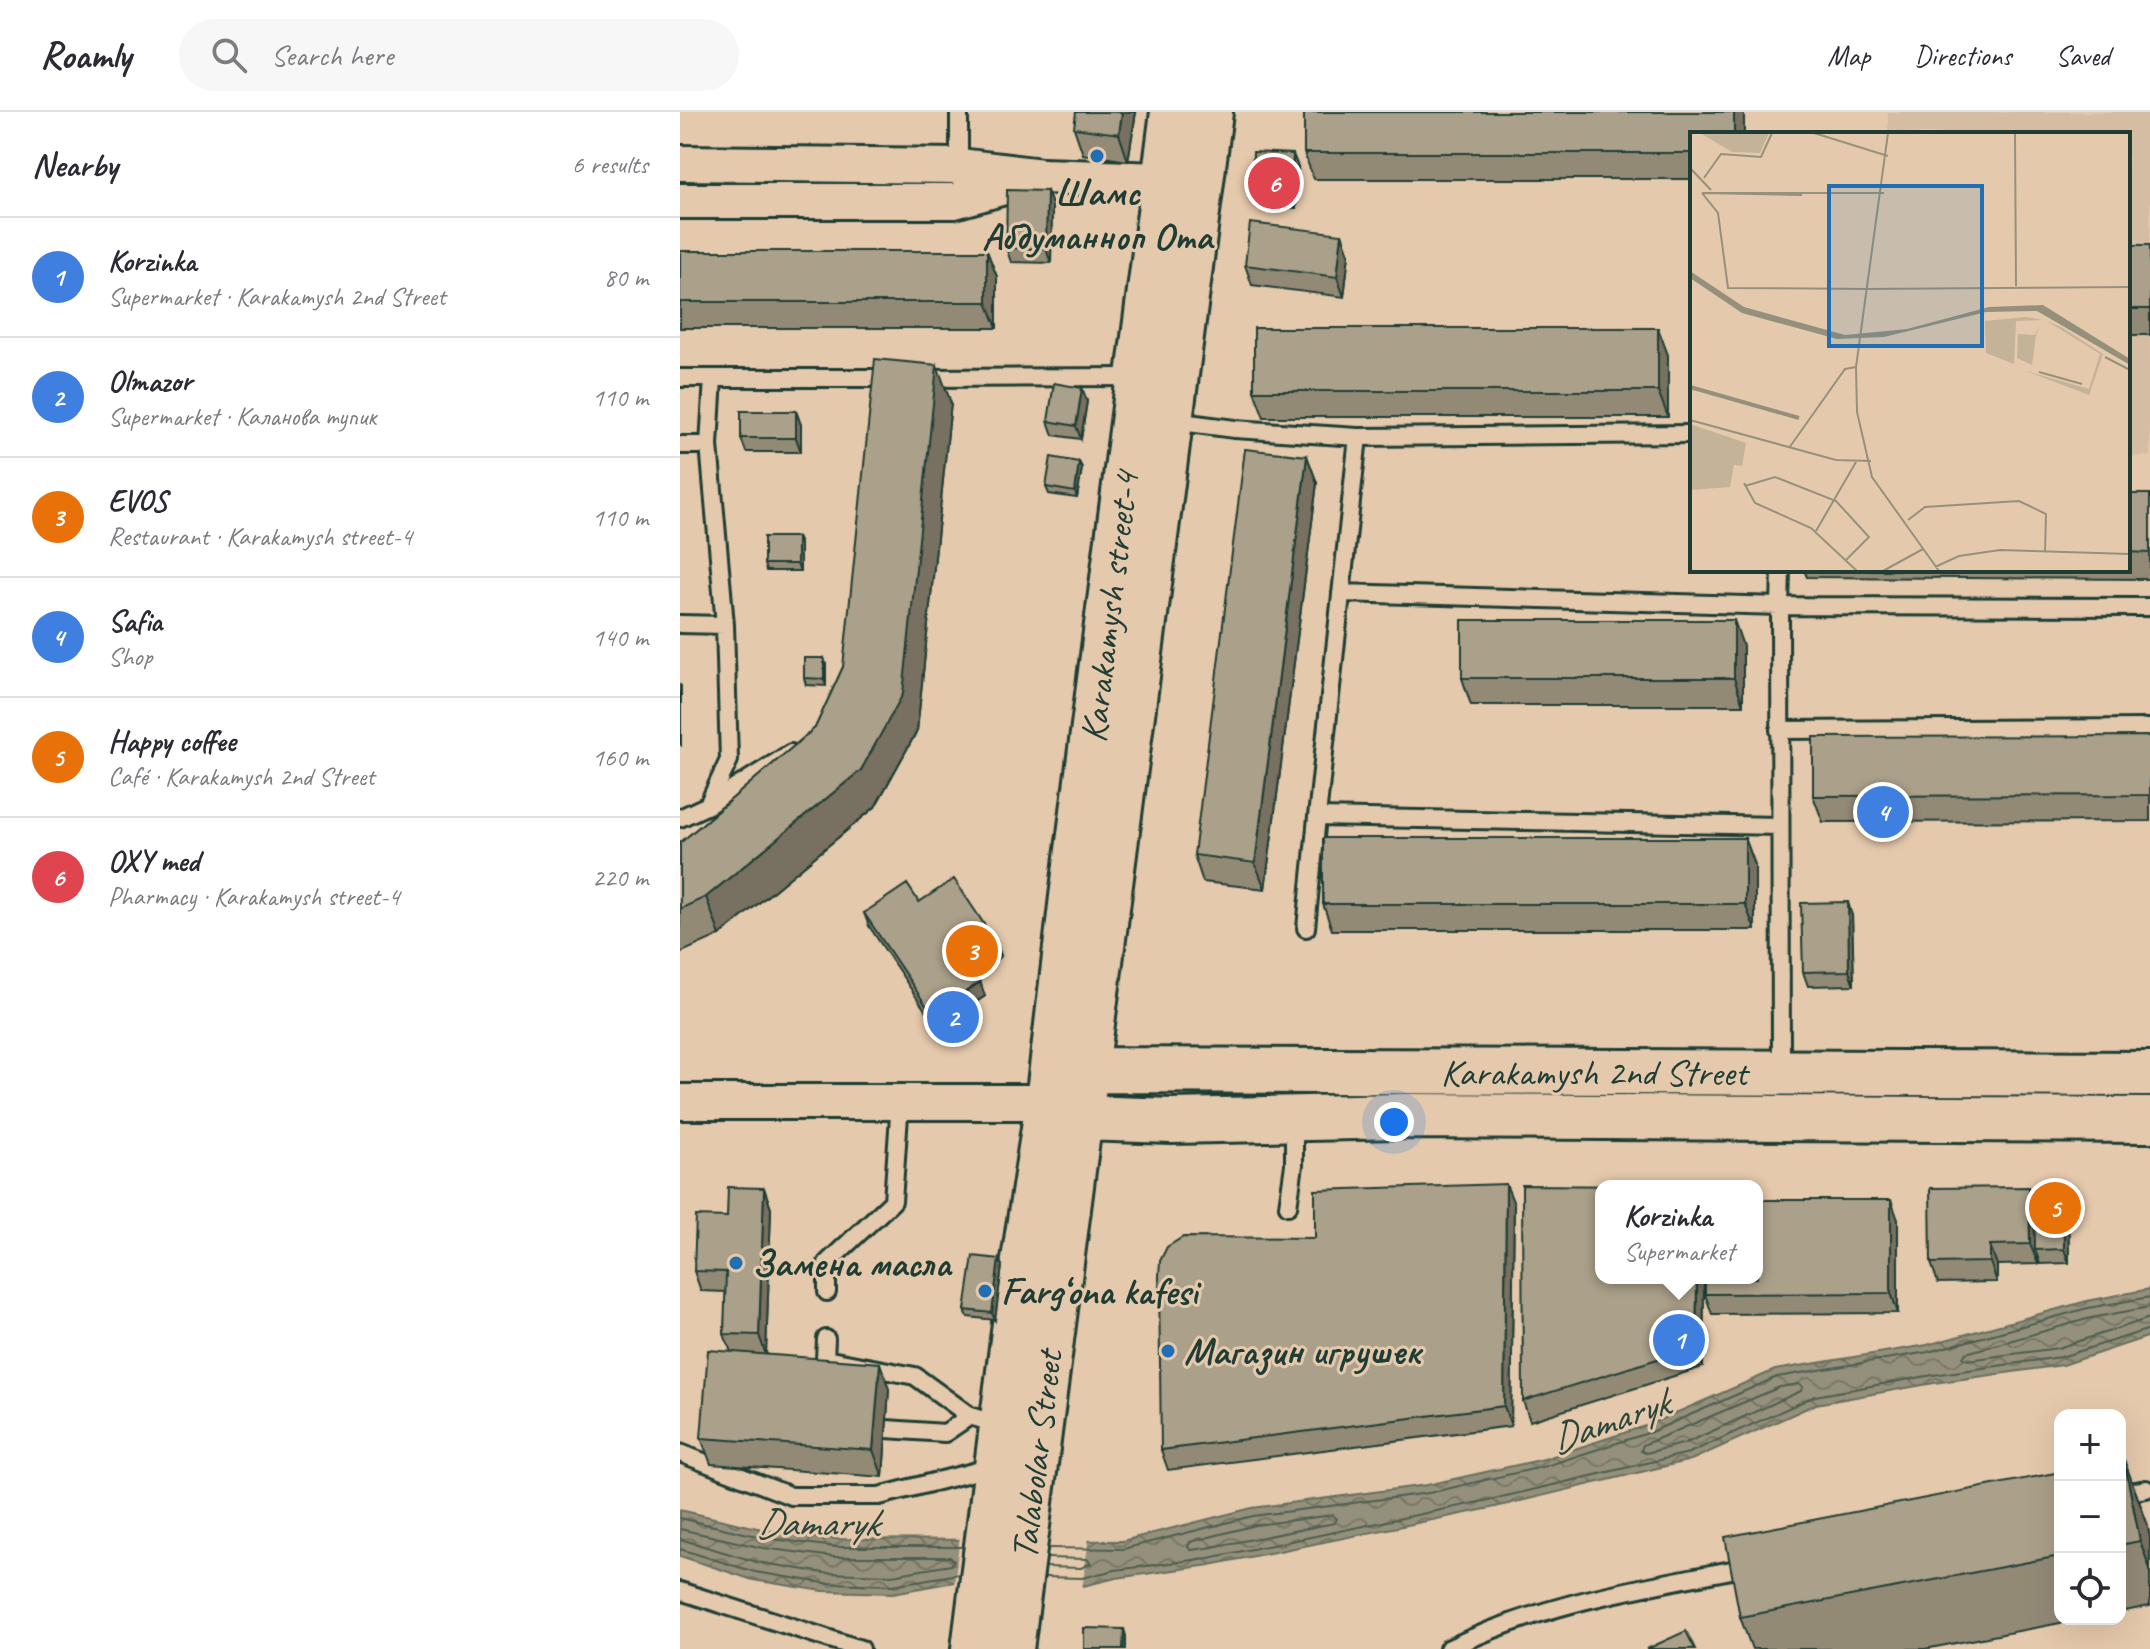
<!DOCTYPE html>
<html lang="en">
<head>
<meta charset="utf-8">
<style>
	body { margin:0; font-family:Caveat,sans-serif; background:#f7f7f7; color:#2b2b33 }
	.controls { position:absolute; right:24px; bottom:24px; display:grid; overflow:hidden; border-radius:16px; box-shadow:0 8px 32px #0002 }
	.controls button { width:72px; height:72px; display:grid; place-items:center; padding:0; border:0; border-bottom:2px solid #e1e1e2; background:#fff; color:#2b2b33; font:40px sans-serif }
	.you { position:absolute; left:714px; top:1010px; width:28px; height:28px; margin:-20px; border:6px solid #fff; border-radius:50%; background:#1a73e8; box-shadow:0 0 0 12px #1a73e833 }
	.badge { display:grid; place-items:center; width:52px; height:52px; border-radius:50%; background:#1f6fb2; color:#fff; font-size:26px; font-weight:700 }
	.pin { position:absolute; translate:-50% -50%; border:4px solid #fff; box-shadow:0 2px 8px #0006 }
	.popup { position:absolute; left:915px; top:1068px; width:168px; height:104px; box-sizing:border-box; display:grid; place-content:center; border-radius:16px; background:#fff; filter:drop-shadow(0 2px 6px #0005); font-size:26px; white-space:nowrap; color:#7c7c81 }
	.popup b { font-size:30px; color:#2b2b33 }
	.popup::after { content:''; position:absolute; left:50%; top:100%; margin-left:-16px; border:16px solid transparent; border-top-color:#fff }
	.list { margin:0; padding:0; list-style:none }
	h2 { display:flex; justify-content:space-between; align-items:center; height:104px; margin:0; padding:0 32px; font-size:34px }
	h2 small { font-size:26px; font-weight:400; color:#7c7c81 }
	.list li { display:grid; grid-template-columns:52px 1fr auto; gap:24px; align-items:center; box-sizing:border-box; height:120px; padding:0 32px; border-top:2px solid #e1e1e2 }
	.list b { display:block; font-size:30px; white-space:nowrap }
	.list p { margin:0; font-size:26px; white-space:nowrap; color:#7c7c81 }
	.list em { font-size:26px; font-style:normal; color:#7c7c81 }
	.icon { flex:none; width:44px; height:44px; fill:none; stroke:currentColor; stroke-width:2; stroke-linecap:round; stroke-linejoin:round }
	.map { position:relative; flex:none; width:1470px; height:1537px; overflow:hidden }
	header { display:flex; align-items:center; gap:48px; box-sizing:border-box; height:112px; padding:0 40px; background:#fff; border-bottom:2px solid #e1e1e2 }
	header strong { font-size:38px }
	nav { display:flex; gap:44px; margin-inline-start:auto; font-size:28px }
	.search { width:560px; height:72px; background:#f7f7f7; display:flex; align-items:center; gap:20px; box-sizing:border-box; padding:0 28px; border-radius:44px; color:#7c7c81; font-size:30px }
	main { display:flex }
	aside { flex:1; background:#fff }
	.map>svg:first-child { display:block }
</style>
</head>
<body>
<header>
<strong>Roamly</strong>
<div class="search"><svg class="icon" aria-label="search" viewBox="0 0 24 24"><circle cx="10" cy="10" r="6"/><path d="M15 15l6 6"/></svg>Search here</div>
<nav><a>Map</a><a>Directions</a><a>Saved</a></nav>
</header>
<main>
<aside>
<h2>Nearby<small>6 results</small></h2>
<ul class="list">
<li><span class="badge" style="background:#3f7fe0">1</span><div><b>Korzinka</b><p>Supermarket · Karakamysh 2nd Street</p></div><em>80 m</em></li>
<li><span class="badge" style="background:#3f7fe0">2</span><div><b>Olmazor</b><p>Supermarket · Каланова тупик</p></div><em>110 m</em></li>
<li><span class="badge" style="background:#e8710a">3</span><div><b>EVOS</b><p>Restaurant · Karakamysh street-4</p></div><em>110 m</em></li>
<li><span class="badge" style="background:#3f7fe0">4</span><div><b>Safia</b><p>Shop</p></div><em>140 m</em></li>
<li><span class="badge" style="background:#e8710a">5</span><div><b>Happy coffee</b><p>Café · Karakamysh 2nd Street</p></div><em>160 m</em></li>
<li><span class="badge" style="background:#e0444e">6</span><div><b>OXY med</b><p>Pharmacy · Karakamysh street-4</p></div><em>220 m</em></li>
</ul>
</aside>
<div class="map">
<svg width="1470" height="1537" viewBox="0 0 1470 1537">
	<defs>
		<pattern id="water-waves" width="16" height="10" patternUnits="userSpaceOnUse" patternTransform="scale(2)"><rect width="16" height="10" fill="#95907b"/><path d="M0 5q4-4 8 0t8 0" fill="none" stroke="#797766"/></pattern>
	</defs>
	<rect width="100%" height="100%" fill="#e5c9ac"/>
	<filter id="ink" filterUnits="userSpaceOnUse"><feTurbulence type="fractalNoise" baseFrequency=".0125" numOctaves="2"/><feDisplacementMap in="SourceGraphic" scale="16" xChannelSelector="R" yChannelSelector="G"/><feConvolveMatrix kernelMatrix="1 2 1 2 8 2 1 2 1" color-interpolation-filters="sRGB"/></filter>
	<g filter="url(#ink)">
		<path fill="#d4bda2" d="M 1208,0 L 1470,0 L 1470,344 L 1448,344 L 1448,22 L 1208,22 Z"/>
		<path fill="url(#water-waves)" stroke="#666f5f" stroke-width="2" d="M 1470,1177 L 1470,1224 L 1383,1253 L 1254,1271 L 1136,1292 L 1011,1348 L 811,1396 L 530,1453 L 436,1466 L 403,1474 L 274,1470 L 213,1481 L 143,1479 L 73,1468 L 0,1444 L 0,1398 L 86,1418 L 157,1427 L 442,1429 L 572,1396 L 747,1373 L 864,1347 L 968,1313 L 1095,1258 L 1247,1233 L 1407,1189 Z"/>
		<path fill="#e5c9ac" d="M 280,1423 L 409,1425 L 402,1478 L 274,1474 Z"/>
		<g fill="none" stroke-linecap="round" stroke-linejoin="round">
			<path stroke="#4e5e50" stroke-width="2" d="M 1470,1195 L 1411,1206 L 1286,1241 L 1283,1245 L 1288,1248 L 1378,1236 L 1470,1206
				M 1119,1272 L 1123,1275 L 1121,1279 L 1006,1331 L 966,1341 L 961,1339 L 963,1333 L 1100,1275 Z
				M 653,1403 L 657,1407 L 654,1411 L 527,1436 L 511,1438 L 508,1435 L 510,1430 L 576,1413 Z
				M 0,1406 L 85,1426 L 155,1435 L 283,1435
				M 0,1417 L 83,1436 L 154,1445 L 270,1445 L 274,1449 L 271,1453 L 212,1463 L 144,1461 L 77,1450 L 0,1427
				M 369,1436 L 443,1437 L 573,1404 L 749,1381 L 866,1354 L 971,1320 L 1097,1265 L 1248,1240 L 1408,1196 L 1470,1185
				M 0,1437 L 75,1460 L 144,1471 L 213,1473 L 279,1462
				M 366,1455 L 401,1456 L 411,1451 L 407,1447 L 367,1446
				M 365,1465 L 402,1466 L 435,1458 L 529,1446 L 809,1388 L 1009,1341 L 1135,1284 L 1253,1263 L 1381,1245 L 1470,1217"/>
			<defs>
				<path id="lane" d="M 279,54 L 279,0
					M 0,266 L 213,266
					M 240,266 L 457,265
					M 493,309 L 555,317 L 678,325
					M 0,333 L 29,333
					M 661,481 L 1100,494 L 1101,458
					M 0,512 L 45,513
					M 1099,618 L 1470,616
					M 28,693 L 111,641
					M 637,705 L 678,325 L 1012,322
					M 0,706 L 28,693 L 49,648 L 45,513 L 29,333 L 33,266
					M 626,816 L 637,705 L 1100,714
					M 1101,960 L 1100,494 L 1470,495
					M 608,1094 L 614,1053 L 614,1008
					M 147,1180 L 147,1151 L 213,1089 L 220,989
					M 146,1227 L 145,1247 L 235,1264 L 290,1304 L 320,1313
					M 206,1317 L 265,1321 L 290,1304
					M 0,1341 L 111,1384 L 199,1384 L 297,1359 L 315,1357
					M 1440,1382 L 1466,1377
					M 0,1479 L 181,1537
					M 768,1537 C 867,1489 966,1475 1072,1454"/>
				<path id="street" d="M 0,51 L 279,54 L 362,64 L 510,69
					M 0,89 L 274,89 L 346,69
					M 0,990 L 368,990"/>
				<path id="secondary" d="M 386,976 L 409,958 L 1470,962
					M 377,995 L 403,1006 L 492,1009 L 722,1004 L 1470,1008
					M 294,1537 L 338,1188 L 368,990 L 392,785 L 493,0
					M 331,1537 C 399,1025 467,513 530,0"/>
			</defs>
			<use href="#lane" stroke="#1f3d34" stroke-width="22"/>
			<use href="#street" stroke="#1f3d34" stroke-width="40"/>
			<use href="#secondary" stroke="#1f3d34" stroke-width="50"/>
			<use href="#lane" stroke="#e5c9ac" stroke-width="16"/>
			<use href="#street" stroke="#e5c9ac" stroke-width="34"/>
			<use href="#secondary" stroke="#e5c9ac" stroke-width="44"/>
		</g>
		<path fill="#938a76" stroke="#1f3d34" stroke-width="2" d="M 456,0 L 448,49 L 403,42 L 394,16 Z
			M 624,0 L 1064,0 L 1064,22 L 1012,22 L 1012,67 L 634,67 L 624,41 Z
			M 618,55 L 616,96 L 577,95 L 572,81 Z
			M 367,79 L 372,93 L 371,151 L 331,150 L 326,136 Z
			M 662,122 L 669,142 L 664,185 L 572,173 L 565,153 Z
			M 1448,133 L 1470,133 L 1470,223 L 1448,223 Z
			M 0,139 L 307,139 L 317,165 L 317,216 L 0,216 Z
			M 988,243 L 988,305 L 584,305 L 574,279 Z
			M 402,276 L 407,289 L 401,327 L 373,323 L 368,309 Z
			M 271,291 L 237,619 L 195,695 L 40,823 L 0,841 L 0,731 L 135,616 L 163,555 Z
			M 116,299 L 121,313 L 121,340 L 66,340 L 61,326 Z
			M 627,344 L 637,371 L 585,777 L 523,770 L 514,743 Z
			M 399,350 L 402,356 L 397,386 L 369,382 L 366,375 Z
			M 1448,382 L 1470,382 L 1470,467 L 1127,465 L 1124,458 L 1448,458 Z
			M 120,432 L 120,459 L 86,459 L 84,452 Z
			M 1063,534 L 1063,593 L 791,593 L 782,566 Z
			M 144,546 L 146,553 L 146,574 L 126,573 L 124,566 Z
			M 1470,624 L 1470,709 L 1143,710 L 1133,684 Z
			M 1065,726 L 1075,753 L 1075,818 L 652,818 L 643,792 Z
			M 239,790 L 316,830 L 321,844 L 294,862 L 300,870 L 305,884 L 257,916 L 189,814 L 184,801 Z
			M 1172,804 L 1174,873 L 1128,874 L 1123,860 Z
			M 84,1076 L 91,1097 L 86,1242 L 209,1277 L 203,1365 L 31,1352 L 21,1326 L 51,1240 L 44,1222 L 46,1180 L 21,1179 L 14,1159 L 47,1105 Z
			M 1354,1088 L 1388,1095 L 1389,1151 L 1360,1152 L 1357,1143 L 1358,1152 L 1317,1153 L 1317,1170 L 1258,1171 L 1251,1151 Z
			M 834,1092 L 831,1314 L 488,1358 L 481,1338 L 635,1126 Z
			M 1218,1108 L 1218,1201 L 1032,1202 L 1025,1182 Z
			M 319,1147 L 322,1154 L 315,1208 L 288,1205 L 285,1198 Z
			M 1024,1166 L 1023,1255 L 850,1309 L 843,1289 Z
			M 1444,1348 L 1467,1411 L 1470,1426 L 1470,1494 L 1440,1500 L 1440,1349 Z
			M 1380,1360 L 1380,1507 L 1401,1507 L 1245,1537 L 1072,1537 L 1060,1505 Z"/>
		<path fill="#787060" stroke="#1f3d34" stroke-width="2" d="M 442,0 L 456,0 L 448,49 L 439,22 Z
			M 1054,0 L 1064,0 L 1064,22 L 1054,22 Z
			M 613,42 L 618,55 L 616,96 L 611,83 Z
			M 367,79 L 372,93 L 371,151 L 366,137 Z
			M 662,122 L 669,142 L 664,185 L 657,165 Z
			M 307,139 L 317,165 L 317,216 L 307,190 Z
			M 978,216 L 988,243 L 988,305 L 978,279 Z
			M 257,253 L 271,291 L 237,619 L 195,695 L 40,823 L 26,785 L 181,658 Z
			M 402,276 L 407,289 L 401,327 L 396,314 Z
			M 116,299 L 121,313 L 121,340 L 116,326 Z
			M 627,344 L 637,371 L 585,777 L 575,751 Z
			M 399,350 L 402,356 L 397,386 L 395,380 Z
			M 117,425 L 120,432 L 120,459 L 117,452 Z
			M 1054,508 L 1063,534 L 1063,593 L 1054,566 Z
			M 144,546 L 146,553 L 146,574 L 144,567 Z
			M 0,573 L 1,574 L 1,633 L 0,632 Z
			M 1065,726 L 1075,753 L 1075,818 L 1065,792 Z
			M 1168,790 L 1172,804 L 1174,873 L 1169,859 Z
			M 316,830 L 321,844 L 292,864 L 287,850 Z
			M 300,870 L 305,884 L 257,916 L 252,902 Z
			M 826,1072 L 834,1092 L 831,1314 L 824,1294 Z
			M 1349,1075 L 1357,1095 L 1355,1138 L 1357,1143 L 1358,1152 L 1350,1132 Z
			M 84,1076 L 91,1097 L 86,1243 L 79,1223 Z
			M 1383,1082 L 1388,1095 L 1389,1151 L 1384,1137 Z
			M 1211,1088 L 1218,1108 L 1218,1201 L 1211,1181 Z
			M 1310,1133 L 1317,1153 L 1317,1170 L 1310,1150 Z
			M 319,1147 L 322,1154 L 315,1208 L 312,1201 Z
			M 1017,1166 L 1024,1166 L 1023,1255 L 1016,1235 Z
			M 200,1251 L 209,1277 L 203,1365 L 193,1338 Z
			M 1444,1348 L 1467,1411 L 1470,1426 L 1470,1457 L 1460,1429 Z
			M 444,1517 L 446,1524 L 446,1537 L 443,1537 Z"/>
		<path fill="#aba089" stroke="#1f3d34" stroke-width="2" d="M 396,0 L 442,0 L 439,22 L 394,16 Z
			M 624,0 L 1054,0 L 1054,22 L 1012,22 L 1012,41 L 624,41 Z
			M 573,40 L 613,42 L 611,83 L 572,81 Z
			M 327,78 L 367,79 L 366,137 L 326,136 Z
			M 570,111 L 662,122 L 657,165 L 565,153 Z
			M 1448,133 L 1470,133 L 1470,197 L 1448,197 Z
			M 0,139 L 307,139 L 307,190 L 0,190 Z
			M 574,216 L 978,216 L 978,279 L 574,279 Z
			M 195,247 L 257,253 L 223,582 L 181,658 L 26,785 L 0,797 L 0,731 L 135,616 L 163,555 Z
			M 374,271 L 402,276 L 396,314 L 368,309 Z
			M 61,299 L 116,299 L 116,326 L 61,326 Z
			M 565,337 L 627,344 L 575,751 L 514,743 Z
			M 371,345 L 399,350 L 395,380 L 366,375 Z
			M 1448,382 L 1470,382 L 1470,441 L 1448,440 Z
			M 84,425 L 117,425 L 117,452 L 84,452 Z
			M 782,508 L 1054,508 L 1054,566 L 782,566 Z
			M 124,546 L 144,546 L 144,567 L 124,566 Z
			M 1470,624 L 1470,683 L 1133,684 L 1133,625 Z
			M 643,726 L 1065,726 L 1065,792 L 643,792 Z
			M 274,767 L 316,830 L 287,850 L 300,870 L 252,902 L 184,801 L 227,772 L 239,790 Z
			M 1168,790 L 1169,859 L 1123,860 L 1121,791 Z
			M 826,1072 L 824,1294 L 481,1338 L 479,1164 L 480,1149 L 487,1135 L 503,1125 L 635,1126 L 635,1078 Z
			M 842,1073 L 963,1074 L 921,1074 L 921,1166 L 1017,1166 L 1016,1235 L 843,1289 Z
			M 48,1075 L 84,1076 L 79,1223 L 44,1222 L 46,1160 L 14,1159 L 16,1104 L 47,1105 Z
			M 1349,1075 L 1350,1132 L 1310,1133 L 1310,1150 L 1251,1151 L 1250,1076 Z
			M 1354,1082 L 1383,1082 L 1384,1137 L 1355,1138 Z
			M 1077,1088 L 1211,1088 L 1211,1181 L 1025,1182 L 1025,1166 L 1077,1166 Z
			M 293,1144 L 319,1147 L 312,1201 L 285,1198 Z
			M 28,1238 L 200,1251 L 193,1338 L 21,1326 Z
			M 1444,1348 L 1460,1429 L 1440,1433 L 1440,1349 Z
			M 1380,1360 L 1380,1444 L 1060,1505 L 1045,1425 Z
			M 404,1516 L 444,1517 L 443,1537 L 404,1537 Z
			M 1006,1519 L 1015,1537 L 967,1537 Z"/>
	</g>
	<g fill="#1f6fb2" stroke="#e5c9ac" stroke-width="3">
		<circle cx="417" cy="44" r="8"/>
		<circle cx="56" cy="1151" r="8"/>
		<circle cx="305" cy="1179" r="8"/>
		<circle cx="488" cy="1239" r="8"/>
	</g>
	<g text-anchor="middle" stroke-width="6" stroke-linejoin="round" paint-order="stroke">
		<g font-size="38" font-weight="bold" fill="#1f3d34" stroke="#e5c9ac" text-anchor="start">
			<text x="417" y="93" text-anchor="middle">Шамс<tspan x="417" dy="44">Абдуманноп Ота</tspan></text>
			<text x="72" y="1164">Замена масла</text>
			<text x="321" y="1192">Farg‘ona kafesi</text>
			<text x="504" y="1252">Магазин игрушек</text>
		</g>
		<g font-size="38" fill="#1f3d34" stroke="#e5c9ac">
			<text transform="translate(429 495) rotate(-83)" y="13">Karakamysh street-4</text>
			<text x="914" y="973">Karakamysh 2nd Street</text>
			<text transform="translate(356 1343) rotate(-83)" y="13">Talabolar Street</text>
		</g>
		<g font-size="40" font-style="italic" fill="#2b453b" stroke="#e5c9ac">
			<text transform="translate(929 1308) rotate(-19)" y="14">Damaryk</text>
			<text x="137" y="1424">Damaryk</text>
		</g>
	</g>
	<g transform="translate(1010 20)">
		<rect width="440" height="440" fill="#e5c9ac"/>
		<path d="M 336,185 L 353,188 L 326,189 L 324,232 L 296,221 L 295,189 ZM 357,189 L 371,195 L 413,222 L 399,263 L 336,239 L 399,257 L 410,222 ZM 350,192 L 346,203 L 342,233 L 327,226 L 328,202 L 345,203 ZM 0,292 L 56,311 L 52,334 L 44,333 L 40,355 L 0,358 Z" fill="#c4b299"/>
		<path d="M 10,1 L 79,1 L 70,21 L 42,20 Z" fill="#c4b299"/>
		<path d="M 0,139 L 54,175 L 155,203 L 217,197 L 299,175 L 353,173 L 440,227 L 440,233 L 347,179 L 296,180 L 194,205 L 147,207 L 52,181 L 0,146 Z" fill="#95907b"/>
		<path fill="none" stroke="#95907b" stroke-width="4" d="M 0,255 L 109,286"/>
		<path fill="none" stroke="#96917c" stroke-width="2" d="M 124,1 L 198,24M 198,1 L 166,235 L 167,280 L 182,345 L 249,439M 325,1 L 326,154M 0,36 L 21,58M 14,46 L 31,22 L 71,25 L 82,1M 12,61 L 28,81 L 38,156 L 177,157M 12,61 L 194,61M 12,61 L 112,63M 177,157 L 440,155M 415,225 L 440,238M 349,240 L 392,252M 0,288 L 146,328 L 181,329M 99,316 L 155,237 L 166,235M 54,351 L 65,371 L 121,396 L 167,439M 55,354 L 85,345 L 146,369 L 179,405 L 155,429M 218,388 L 235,375 L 329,369 L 356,382 L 355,420M 126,399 L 166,330M 245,435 L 269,424 L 310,418 L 440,422M 193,439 L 233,417"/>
		<path fill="#1f6fb2" fill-opacity="0.15" stroke="#1f6fb2" stroke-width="4" d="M 139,54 L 292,54 L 292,214 L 139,214 Z"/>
		<rect width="440" height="440" fill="none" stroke="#1f3d34" stroke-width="4"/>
	</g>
</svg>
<div class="controls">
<button>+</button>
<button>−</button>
<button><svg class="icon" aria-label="locate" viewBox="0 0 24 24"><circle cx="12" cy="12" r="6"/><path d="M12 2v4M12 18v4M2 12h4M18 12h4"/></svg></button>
</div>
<div class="you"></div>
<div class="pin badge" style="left:999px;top:1228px;background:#3f7fe0">1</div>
<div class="popup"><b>Korzinka</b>Supermarket</div>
<div class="pin badge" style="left:273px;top:905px;background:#3f7fe0">2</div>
<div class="pin badge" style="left:292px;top:839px;background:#e8710a">3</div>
<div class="pin badge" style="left:1203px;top:700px;background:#3f7fe0">4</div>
<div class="pin badge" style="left:1375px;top:1096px;background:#e8710a">5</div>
<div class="pin badge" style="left:594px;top:71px;background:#e0444e">6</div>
</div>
</main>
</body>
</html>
